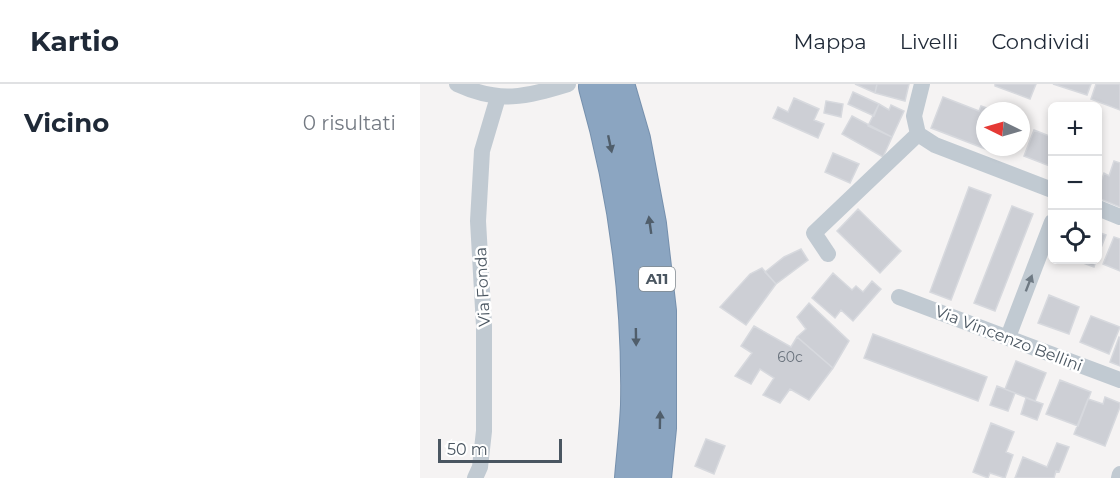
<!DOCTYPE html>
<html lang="it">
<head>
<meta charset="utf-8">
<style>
	body { margin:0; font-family:Montserrat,sans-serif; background:#f6f6f7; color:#1f2937 }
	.controls { position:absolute; right:18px; top:18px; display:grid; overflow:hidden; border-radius:9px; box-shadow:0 3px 9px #0003 }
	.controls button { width:54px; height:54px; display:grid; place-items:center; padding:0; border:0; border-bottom:2px solid #e0e1e3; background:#fff; color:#1f2937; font:30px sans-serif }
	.compass { position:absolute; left:556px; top:18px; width:54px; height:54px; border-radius:50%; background:#fff; box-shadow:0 3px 9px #0003; rotate:275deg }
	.scale { position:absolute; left:18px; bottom:15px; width:124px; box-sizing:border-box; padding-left:6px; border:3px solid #4a5661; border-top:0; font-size:16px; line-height:21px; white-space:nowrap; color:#4a5661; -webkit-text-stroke:4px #fff; paint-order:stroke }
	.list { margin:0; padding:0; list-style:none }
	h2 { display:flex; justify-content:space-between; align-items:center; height:78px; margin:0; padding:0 24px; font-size:26px }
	h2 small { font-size:20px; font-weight:400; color:#747a83 }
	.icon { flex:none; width:33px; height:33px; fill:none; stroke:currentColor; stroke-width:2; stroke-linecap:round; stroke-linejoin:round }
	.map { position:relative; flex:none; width:700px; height:394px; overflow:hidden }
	header { display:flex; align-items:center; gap:36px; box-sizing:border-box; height:84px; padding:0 30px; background:#fff; border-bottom:2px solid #e0e1e3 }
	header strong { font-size:28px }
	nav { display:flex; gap:33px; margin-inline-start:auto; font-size:21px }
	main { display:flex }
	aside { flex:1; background:#fff }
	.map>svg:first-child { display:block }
</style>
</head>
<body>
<header>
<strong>Kartio</strong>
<nav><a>Mappa</a><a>Livelli</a><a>Condividi</a></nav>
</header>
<main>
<aside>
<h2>Vicino<small>0 risultati</small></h2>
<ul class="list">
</ul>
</aside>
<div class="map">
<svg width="700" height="394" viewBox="0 0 700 394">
	<rect width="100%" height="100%" fill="#f5f3f3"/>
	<path fill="#cdcfd5" stroke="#d7d9de" stroke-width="1.5" d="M 435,0 L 457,0 L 455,9 Z
		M 457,0 L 489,0 L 485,17 L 455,9 Z
		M 575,0 L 616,0 L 610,15 L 575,2 Z
		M 633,0 L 671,0 L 667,11 Z
		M 676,0 L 700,0 L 700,26 L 671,15 Z
		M 433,8 L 459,20 L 454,32 L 428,20 Z
		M 523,13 L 559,27 L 561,22 L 575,27 L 565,27 L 565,63 L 584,63 L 581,71 L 511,44 Z
		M 374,14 L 399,25 L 394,36 L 404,40 L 398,54 L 353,34 L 358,23 L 368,28 Z
		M 406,17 L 423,20 L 421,33 L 404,29 Z
		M 459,20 L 469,26 L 471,21 L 484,27 L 472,53 L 448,42 Z
		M 432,32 L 472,53 L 463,73 L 422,50 Z
		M 614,46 L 632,53 L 632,83 L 604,72 Z
		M 413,69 L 439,80 L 430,99 L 405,88 Z
		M 694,77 L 700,79 L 700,123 L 678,114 L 678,106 L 684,89 L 689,92 Z
		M 549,103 L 571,111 L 531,216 L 510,208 Z
		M 592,122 L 613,130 L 575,227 L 554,219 Z
		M 438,125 L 481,167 L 460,189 L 417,147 Z
		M 678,148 L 686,151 L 678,172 Z
		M 694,153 L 700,155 L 700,187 L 683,180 Z
		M 381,165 L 388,176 L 356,200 L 345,188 L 364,173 Z
		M 655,176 L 676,176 L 674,183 Z
		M 342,184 L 356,200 L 326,241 L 300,223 L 330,190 Z
		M 413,189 L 432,206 L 436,202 L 443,208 L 452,197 L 461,205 L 433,237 L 421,226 L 415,234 L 392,214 Z
		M 629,211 L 659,223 L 649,250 L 618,239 Z
		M 389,219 L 429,257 L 413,284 L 377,253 L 386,245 L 377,233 Z
		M 671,232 L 700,243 L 689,270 L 660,258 Z
		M 334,242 L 371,263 L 377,253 L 413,284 L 389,316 L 370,305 L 360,319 L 343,311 L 354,294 L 340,285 L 331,300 L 315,292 L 332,269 L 321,262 Z
		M 453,250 L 567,293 L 558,317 L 444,274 Z
		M 699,253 L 700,254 L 700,282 L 690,278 Z
		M 596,277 L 626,289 L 615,317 L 585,305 Z
		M 640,296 L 671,308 L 658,342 L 626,330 Z
		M 577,302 L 595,309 L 588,327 L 570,321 Z
		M 685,313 L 700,319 L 700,323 L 685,362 L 654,350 L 668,315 L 683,320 Z
		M 606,314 L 623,320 L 617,336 L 601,330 Z
		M 571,339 L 594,348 L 586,368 L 593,371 L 585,394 L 570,389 L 568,394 L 553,388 Z
		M 286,355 L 305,362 L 294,390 L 275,382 Z
		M 637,359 L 649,363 L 639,388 L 636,387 L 634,394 L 595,394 L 603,373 L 627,383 Z"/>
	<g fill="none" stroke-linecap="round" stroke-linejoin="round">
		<defs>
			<path id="motorway" d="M 198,0 L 214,55 L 230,140 L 240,227 L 240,344 L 235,394
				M 175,3 C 205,108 219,211 217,321 C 216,345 213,370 211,394"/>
		</defs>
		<use href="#motorway" stroke="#7690ad" stroke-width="34"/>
		<path stroke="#c1cad2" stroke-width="16" d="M 37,0 C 80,20 105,13 148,0
			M 502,0 L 494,32 L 498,50 L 515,61 L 632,106
			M 678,124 L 700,133
			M 408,170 L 394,149 L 498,50
			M 479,213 L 700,296
			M 588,253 L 632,138
			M 55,394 L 60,383 L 64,347 L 64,242 L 58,137 L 62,67 L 78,13
			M 699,394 L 700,390"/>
		<use href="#motorway" stroke="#8ba5c1" stroke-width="32"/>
	</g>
	<defs><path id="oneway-solid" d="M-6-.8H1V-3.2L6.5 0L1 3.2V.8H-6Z" transform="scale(1.5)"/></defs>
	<g fill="#505e6b">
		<use href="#oneway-solid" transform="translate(190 60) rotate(78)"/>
		<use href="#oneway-solid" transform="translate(230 141) rotate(-98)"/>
		<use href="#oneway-solid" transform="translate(216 253) rotate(89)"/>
		<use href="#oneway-solid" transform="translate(240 336) rotate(-89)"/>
	</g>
	<use fill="#6e7983" href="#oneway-solid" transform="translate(609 199) rotate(-69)"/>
	<g text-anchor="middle" stroke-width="5" stroke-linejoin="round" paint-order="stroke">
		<g font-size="14" fill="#6b747e">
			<text x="370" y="278">60c</text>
		</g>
		<rect fill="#fff" stroke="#808990" stroke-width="1.5" x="219" y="183" width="36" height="24" rx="4.5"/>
		<g font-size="15" font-weight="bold" fill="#4a5661">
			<text x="237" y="200">A11</text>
		</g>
		<g font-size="16" fill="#4a5661" stroke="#fff">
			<text transform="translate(62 203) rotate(-93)" y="6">Via Fonda</text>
			<text transform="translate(589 254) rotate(21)" y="6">Via Vincenzo Bellini</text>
		</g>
	</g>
</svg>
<div class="controls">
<button>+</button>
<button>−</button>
<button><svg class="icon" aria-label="locate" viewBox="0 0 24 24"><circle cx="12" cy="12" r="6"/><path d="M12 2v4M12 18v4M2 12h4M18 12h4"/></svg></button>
</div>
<svg class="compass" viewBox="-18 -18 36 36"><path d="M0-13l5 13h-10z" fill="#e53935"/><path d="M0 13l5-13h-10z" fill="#747a83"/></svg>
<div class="scale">50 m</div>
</div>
</main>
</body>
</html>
